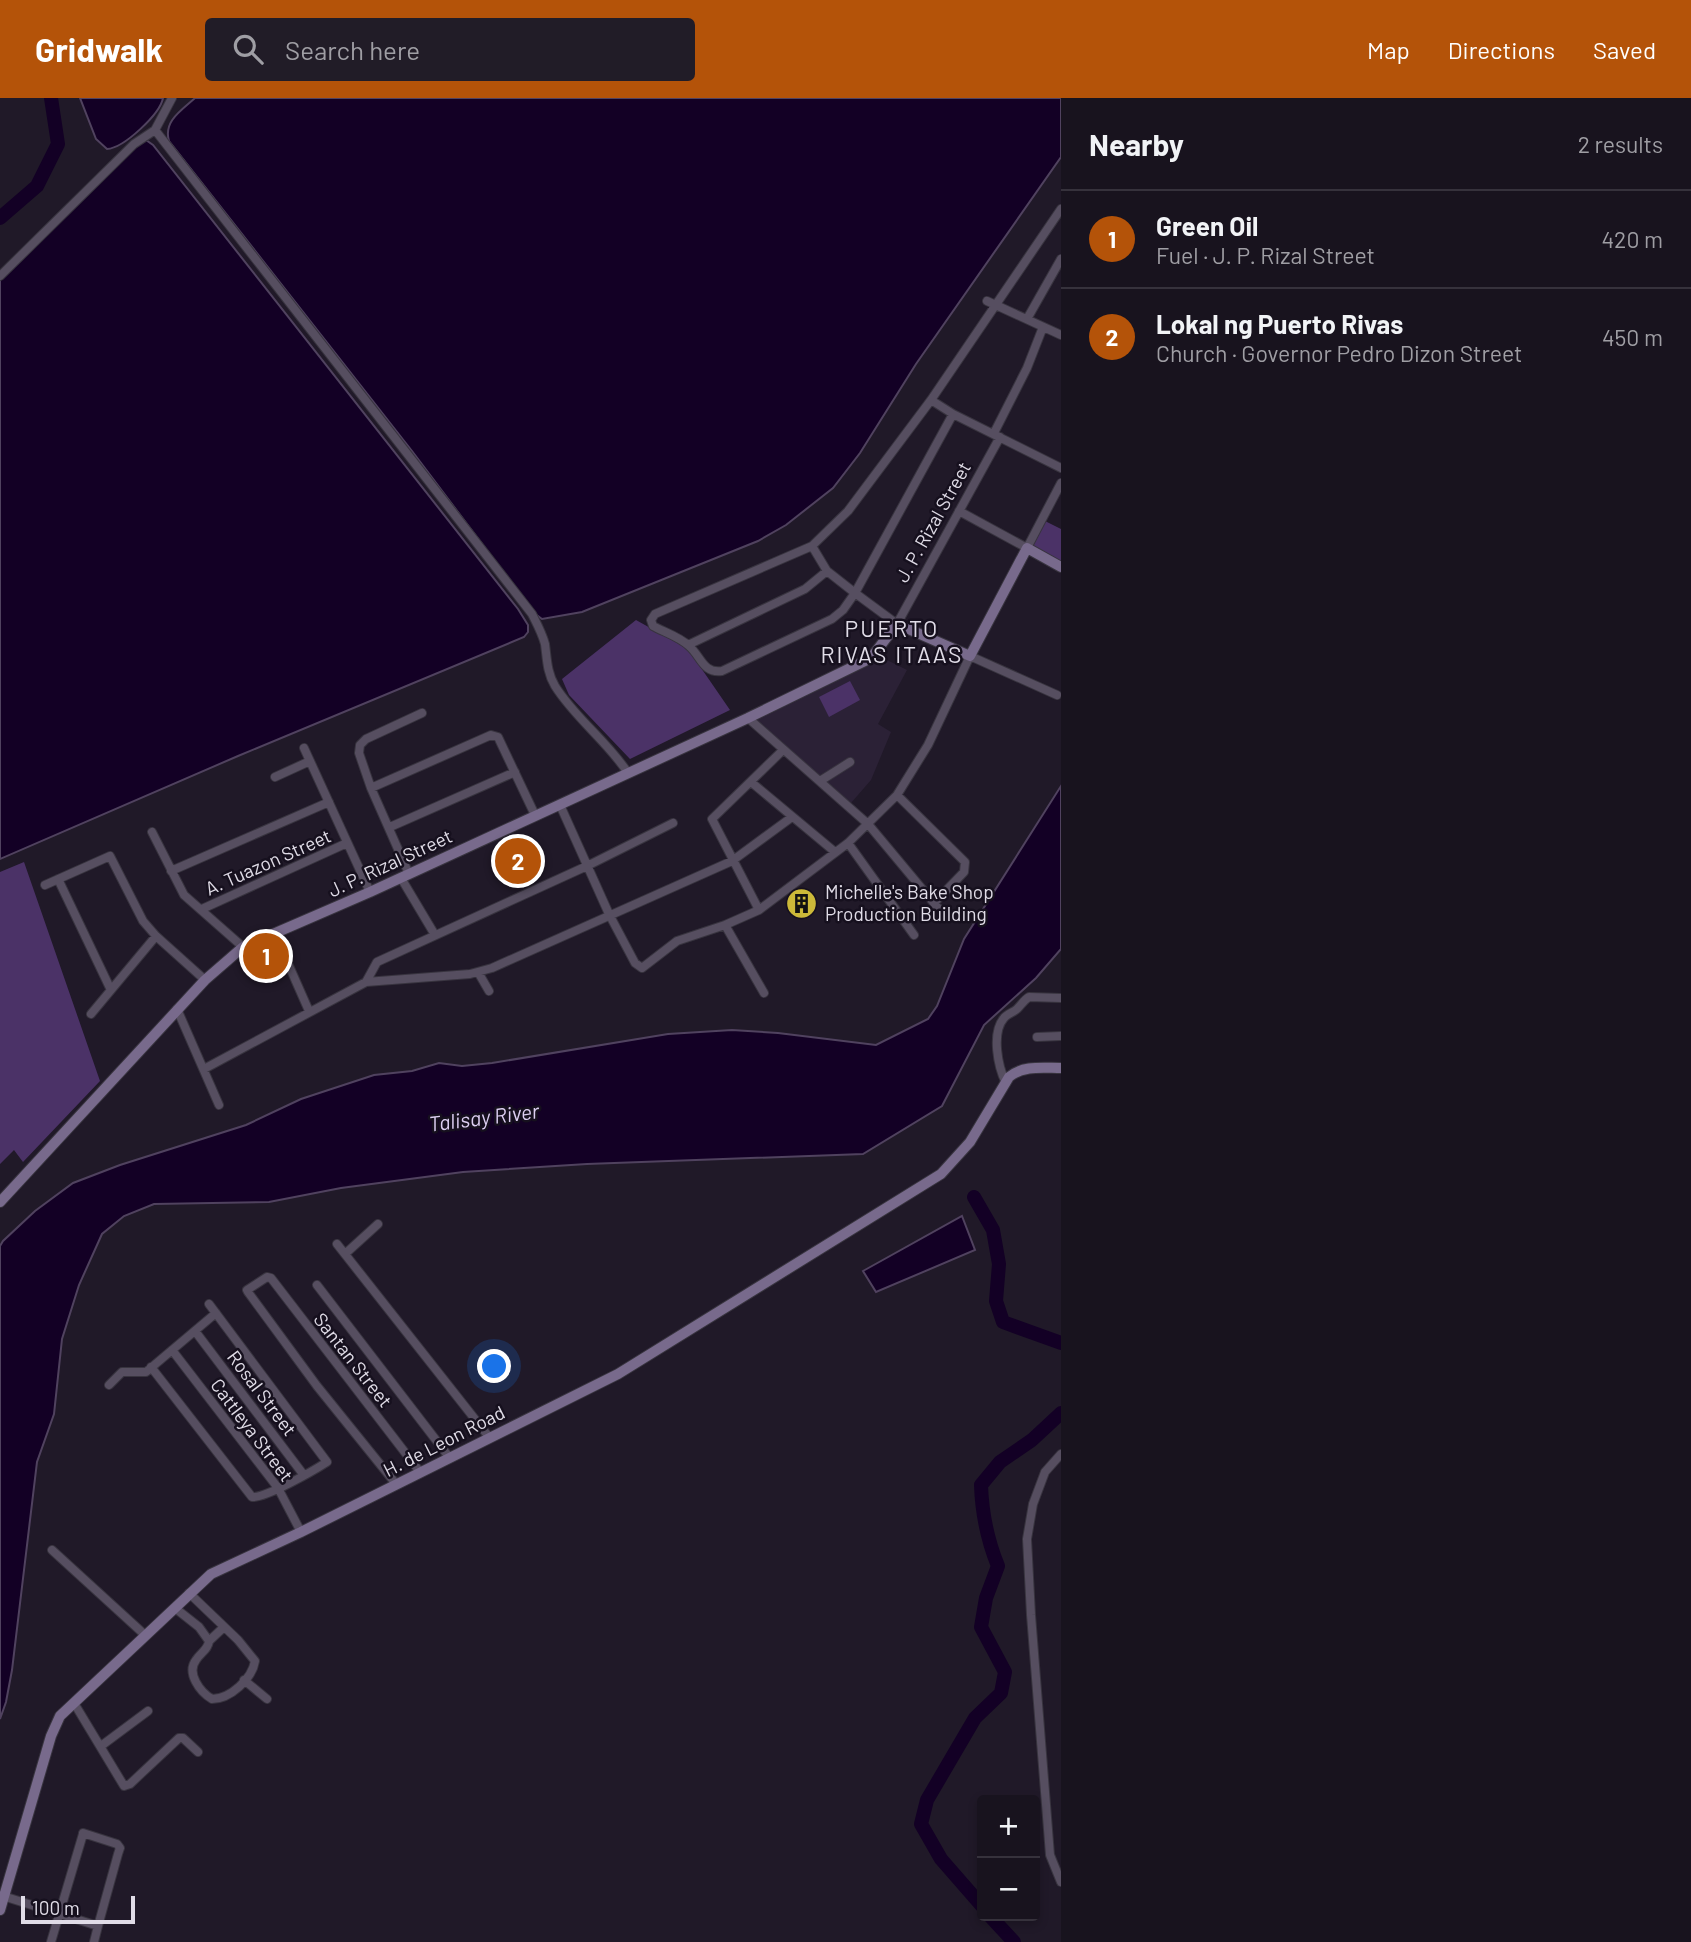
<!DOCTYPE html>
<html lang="en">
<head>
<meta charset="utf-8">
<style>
	body { margin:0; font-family:Barlow,sans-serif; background:#211c27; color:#f1f3f6 }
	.controls { position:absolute; right:21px; bottom:21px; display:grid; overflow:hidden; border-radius:7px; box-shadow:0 4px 10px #0003 }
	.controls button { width:63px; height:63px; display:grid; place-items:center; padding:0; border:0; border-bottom:2px solid #36323c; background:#18131e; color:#f1f3f6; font:35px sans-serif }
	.scale { position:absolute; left:21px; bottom:18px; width:114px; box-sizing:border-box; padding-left:7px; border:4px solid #e0dce7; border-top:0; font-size:19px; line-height:24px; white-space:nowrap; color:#e0dce7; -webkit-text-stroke:5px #16101e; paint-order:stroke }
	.you { position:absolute; left:495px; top:1269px; width:24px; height:24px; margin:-18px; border:5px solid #fff; border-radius:50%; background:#1a73e8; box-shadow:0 0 0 10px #1a73e833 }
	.badge { display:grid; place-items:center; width:46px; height:46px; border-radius:50%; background:#b45309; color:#fff; font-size:23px; font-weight:700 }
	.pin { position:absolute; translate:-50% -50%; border:4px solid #fff; box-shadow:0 2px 7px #0006 }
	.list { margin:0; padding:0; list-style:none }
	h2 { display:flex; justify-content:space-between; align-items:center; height:91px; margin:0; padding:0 28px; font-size:30px }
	h2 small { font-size:23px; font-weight:400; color:#9f9ea4 }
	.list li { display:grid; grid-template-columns:46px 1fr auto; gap:21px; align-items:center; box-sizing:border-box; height:98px; padding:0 28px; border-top:2px solid #36323c }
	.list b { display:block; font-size:26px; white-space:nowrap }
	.list p { margin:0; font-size:23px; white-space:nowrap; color:#9f9ea4 }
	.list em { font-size:23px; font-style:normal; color:#9f9ea4 }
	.icon { flex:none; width:38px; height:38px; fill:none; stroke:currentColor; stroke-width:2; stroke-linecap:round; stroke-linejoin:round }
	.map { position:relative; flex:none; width:1061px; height:1844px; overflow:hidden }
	header { display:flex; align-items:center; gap:42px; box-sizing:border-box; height:98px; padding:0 35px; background:#b45309; color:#fff }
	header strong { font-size:33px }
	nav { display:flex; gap:38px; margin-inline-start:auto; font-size:24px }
	.search { width:490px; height:63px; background:#211c27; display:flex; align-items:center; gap:18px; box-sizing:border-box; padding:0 24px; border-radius:7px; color:#9f9ea4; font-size:26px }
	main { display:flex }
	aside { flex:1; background:#18131e }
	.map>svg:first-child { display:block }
</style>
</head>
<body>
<header>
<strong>Gridwalk</strong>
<div class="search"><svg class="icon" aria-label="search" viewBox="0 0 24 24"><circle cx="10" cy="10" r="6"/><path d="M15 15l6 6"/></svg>Search here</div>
<nav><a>Map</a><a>Directions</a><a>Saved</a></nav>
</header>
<main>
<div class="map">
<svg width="1061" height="1844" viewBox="0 0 1061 1844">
	<rect width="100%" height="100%" fill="#201928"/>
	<path fill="#2b2136" d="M 879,558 L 907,572 L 878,626 L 891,634 L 871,682 L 851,705 L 755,622 L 874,565 Z"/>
	<path fill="#4b3267" d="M 1043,422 L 1061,431 L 1061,465 L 1029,448 Z
		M 636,522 L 688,551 L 730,612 L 630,661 L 569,597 L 562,581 Z
		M 850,583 L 860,602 L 829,619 L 819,599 Z
		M 24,764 L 100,983 L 23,1064 L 14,1052 L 0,1066 L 0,774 Z"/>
	<path fill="#130025" stroke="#50425f" stroke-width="2" d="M 80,0 L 163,0 C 160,16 124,50 107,51 L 96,41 Z
		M 195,0 L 1061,0 L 1061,59 L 916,266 L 860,355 L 833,390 L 786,427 L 758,443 L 582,514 L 542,521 L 534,515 L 412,353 L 169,43 C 163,23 182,12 195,0 Z
		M 146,42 L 153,47 L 518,511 L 528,527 L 528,534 L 524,539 L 238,658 L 0,761 L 0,180 L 138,44 Z
		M 1061,688 L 1061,851 L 1036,880 L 984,927 L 942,1008 L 863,1056 L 587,1066 L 463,1074 L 341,1090 L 269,1104 L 154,1106 L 124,1118 L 102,1136 L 79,1187 L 62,1241 L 54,1316 L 37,1364 L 12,1572 L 6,1604 L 0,1621 L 0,1148 L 3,1143 L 35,1113 L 73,1085 L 120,1067 L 246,1027 L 301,1001 L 374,977 L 412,973 L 439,965 L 462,968 L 492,965 L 668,936 L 732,932 L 778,935 L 876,947 L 928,921 L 937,908 L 964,841 Z
		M 962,1118 L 975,1152 L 876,1194 L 863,1173 Z"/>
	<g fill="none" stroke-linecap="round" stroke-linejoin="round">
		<path stroke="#130025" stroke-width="14" d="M 0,120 L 37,88 L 58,46 L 51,0
			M 974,1099 L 993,1132 L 999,1166 L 996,1203 L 1003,1224 L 1061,1245
			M 982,1808 L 941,1761 L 921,1726 L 927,1702 L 975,1620 L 1001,1595 L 1005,1574 L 981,1529 L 986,1500 L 998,1468 C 987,1441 982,1416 981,1387 L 1000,1364 L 1032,1342 L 1061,1315
			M 990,1818 L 1014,1844"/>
		<defs>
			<path id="street" d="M 172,0 L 155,32 L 532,516 C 537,526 542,535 545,546 C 547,561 547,575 555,588 C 575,620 607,643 628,675
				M 0,178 L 134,46 L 155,32
				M 987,203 L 1061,237
				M 1027,221 L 1061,161
				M 931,302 L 953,316 L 1061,370
				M 953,316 L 855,495 L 897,526 L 1000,339
				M 994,335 L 1027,270 L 1043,229
				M 959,413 L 1027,450 L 1061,385
				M 812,448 L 827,473 L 855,495 L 843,512 L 832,521 L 722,573 C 703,576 701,558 689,548 C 680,539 664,534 653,528 L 651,522 L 655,516 L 812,448 L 848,413 L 931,302 L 1061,111
				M 688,547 L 805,491 L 827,473
				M 748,620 L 868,726 L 943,816
				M 304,650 L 370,794
				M 275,679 L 310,663
				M 820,683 L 850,664
				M 751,684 L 835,754
				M 371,690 L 491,637 L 498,639 L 535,717
				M 897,697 L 965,764 L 964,774 L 934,805
				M 560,707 L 609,816 L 635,865 L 642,870 L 677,843 L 725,827 L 759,812 L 848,745 L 897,697 L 928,647 L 970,558 L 1057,597
				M 390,729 L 515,674
				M 152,734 L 184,797 L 243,849
				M 848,745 L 914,837
				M 171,773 L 329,704
				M 409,776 L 371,690 L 359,655 L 360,647 L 366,641 L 422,615
				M 401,780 L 435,837
				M 58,781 L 110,890
				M 45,787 L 110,758 L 143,823 L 156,838 L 205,882
				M 202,811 L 347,745
				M 759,812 L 712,721 L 783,652
				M 725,827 L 764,895
				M 275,836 L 309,913
				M 478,874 L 489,893
				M 366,884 L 470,876 L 492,870 L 732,763 L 792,719
				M 177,911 L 219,1007
				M 91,916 L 156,838
				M 1037,939 L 1061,938
				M 204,971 L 366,884 L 377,864 L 587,768 L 673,725
				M 1006,985 C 998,969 991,935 1004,920 C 1007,916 1014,914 1017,911 C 1022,906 1024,902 1029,899 L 1061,900
				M 337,1146 L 489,1339
				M 345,1156 L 378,1126
				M 317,1187 L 449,1359
				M 195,1233 L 303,1376
				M 172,1252 L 278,1390 L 301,1434
				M 151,1269 L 252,1399 C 266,1400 313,1373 327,1364 L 209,1206
				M 109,1287 L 122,1274 L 146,1274 L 216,1215
				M 1061,1356 L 1045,1374 L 1033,1406 L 1027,1441 L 1031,1517 L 1050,1757 L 1061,1784
				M 396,1386 L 317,1288 L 248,1194 L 247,1192 L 267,1179 L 271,1180 L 420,1374
				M 52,1452 L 145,1537
				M 175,1510 L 199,1529 L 209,1543 C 208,1552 201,1554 196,1562 C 186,1575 200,1594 212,1601 C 230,1601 252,1581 255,1563 L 238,1542 L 189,1495
				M 209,1543 L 224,1529
				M 244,1582 L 267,1601
				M 74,1605 L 124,1688 L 130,1686 L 179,1640 L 183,1640 L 198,1654
				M 101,1648 L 148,1613
				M 0,1797 L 98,1828 L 118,1756 L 120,1750 L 117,1746 L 83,1735 L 83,1736 L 51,1844
				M 94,1844 L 98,1828"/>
			<path id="secondary" d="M 0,1104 L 205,882 L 243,849 L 370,794 L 748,620 L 871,560 L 897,526 L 970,558 L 1027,450 L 1061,469
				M 0,1812 L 51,1638 L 60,1618 L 211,1476 L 301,1434 L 618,1276 L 941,1076 L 970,1044 L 1009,979 C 1023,967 1043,970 1061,970"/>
		</defs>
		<use href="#street" stroke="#38343f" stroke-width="10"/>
		<use href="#secondary" stroke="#38343f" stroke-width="12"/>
		<use href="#street" stroke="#564e60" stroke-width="8"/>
		<use href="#secondary" stroke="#786a8c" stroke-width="10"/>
	</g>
	<defs>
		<symbol id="building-disc" viewBox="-11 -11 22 22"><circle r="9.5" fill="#ccb939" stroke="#16101e"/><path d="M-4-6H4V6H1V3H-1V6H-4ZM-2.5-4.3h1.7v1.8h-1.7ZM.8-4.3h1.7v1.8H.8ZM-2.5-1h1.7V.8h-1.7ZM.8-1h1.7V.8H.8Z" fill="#111"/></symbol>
	</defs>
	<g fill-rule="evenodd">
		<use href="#building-disc" x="784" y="788" width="35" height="35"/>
	</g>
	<g text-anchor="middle" stroke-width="5" stroke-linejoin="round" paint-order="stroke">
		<g font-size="19" fill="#e0dce7" stroke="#16101e">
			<text transform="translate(933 424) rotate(-61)" y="7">J. P. Rizal Street</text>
			<text transform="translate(268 764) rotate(-24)" y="7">A. Tuazon Street</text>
			<text transform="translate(390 765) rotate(-25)" y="7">J. P. Rizal Street</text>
			<text transform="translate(353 1262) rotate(52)" y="7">Santan Street</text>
			<text transform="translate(262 1295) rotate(53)" y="7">Rosal Street</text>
			<text transform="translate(252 1332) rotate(53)" y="7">Cattleya Street</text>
			<text transform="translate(444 1343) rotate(-27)" y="7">H. de Leon Road</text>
		</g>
		<g font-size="19" fill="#e0dce7" stroke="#16101e" text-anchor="start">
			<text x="825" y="801">Michelle's Bake Shop<tspan x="825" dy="22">Production Building</tspan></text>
		</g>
		<g font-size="21" font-style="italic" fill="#ddcff2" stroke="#16101e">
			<text transform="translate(484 1020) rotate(-7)" y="7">Talisay River</text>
		</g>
		<g font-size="23" letter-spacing="2" fill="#e0dce7" stroke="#16101e">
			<text x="892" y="539">PUERTO<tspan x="892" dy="26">RIVAS ITAAS</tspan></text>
		</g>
	</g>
</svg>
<div class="controls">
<button>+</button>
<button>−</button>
</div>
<div class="scale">100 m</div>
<div class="you"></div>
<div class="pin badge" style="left:266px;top:858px">1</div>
<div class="pin badge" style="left:518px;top:763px">2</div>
</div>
<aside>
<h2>Nearby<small>2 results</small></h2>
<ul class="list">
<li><span class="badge">1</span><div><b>Green Oil</b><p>Fuel · J. P. Rizal Street</p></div><em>420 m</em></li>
<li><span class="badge">2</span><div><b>Lokal ng Puerto Rivas</b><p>Church · Governor Pedro Dizon Street</p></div><em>450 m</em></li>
</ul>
</aside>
</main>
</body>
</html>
